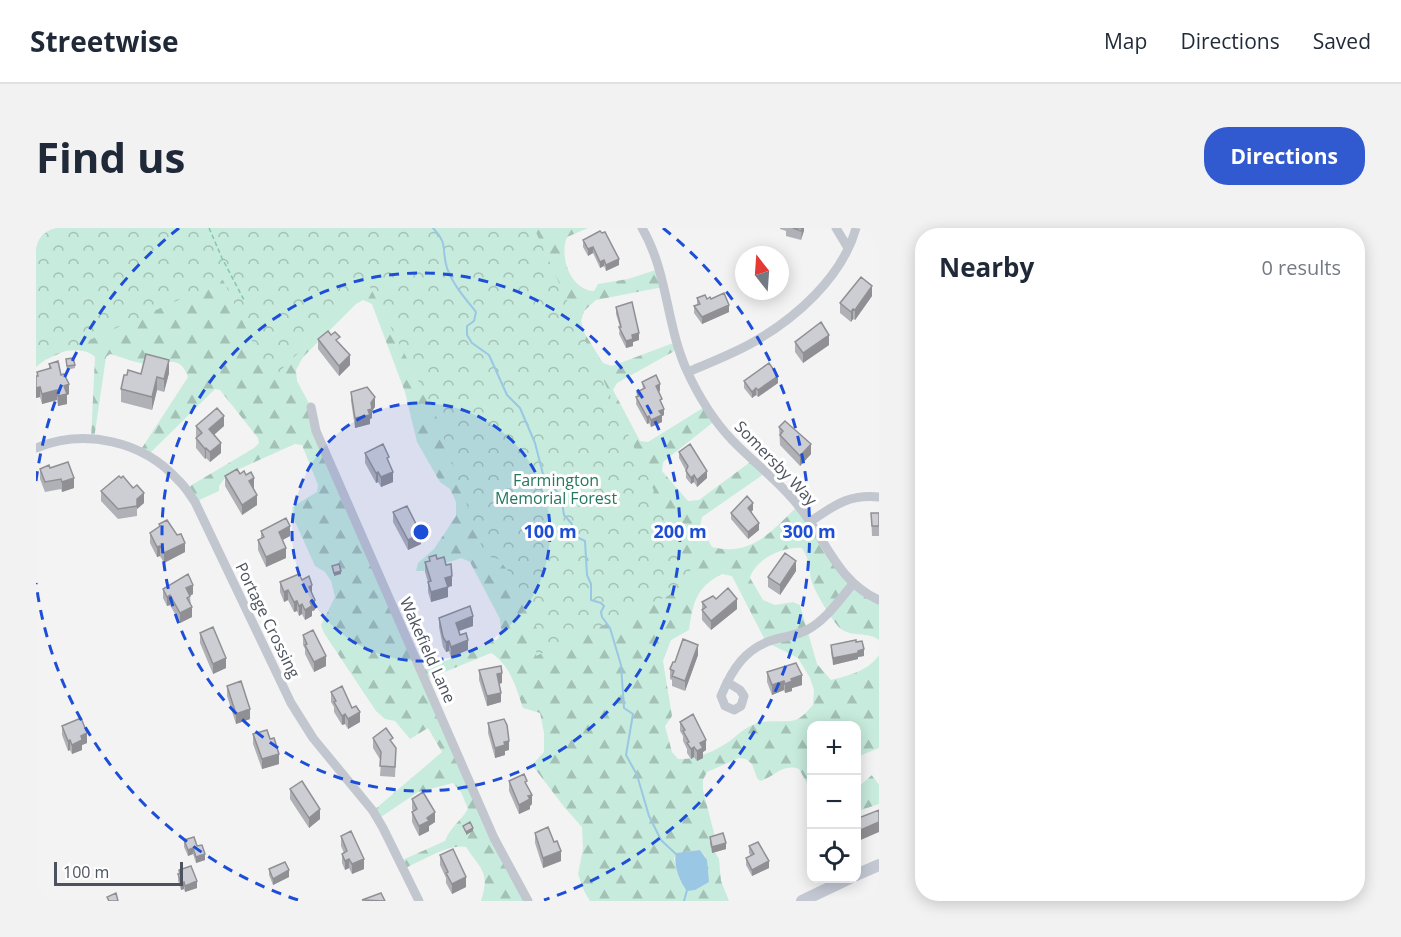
<!DOCTYPE html>
<html lang="en">
<head>
<meta charset="utf-8">
<style>
	body { margin:0; font-family:"Open Sans",sans-serif; background:#f2f2f3; color:#1f2937 }
	.controls { position:absolute; right:18px; bottom:18px; display:grid; overflow:hidden; border-radius:12px; box-shadow:0 3px 15px #0003 }
	.controls button { width:54px; height:54px; display:grid; place-items:center; padding:0; border:0; border-bottom:2px solid #e0e1e3; background:#fff; color:#1f2937; font:30px sans-serif }
	.compass { position:absolute; left:699px; top:18px; width:54px; height:54px; border-radius:50%; background:#fff; box-shadow:0 3px 15px #0003; rotate:343deg }
	.scale { position:absolute; left:18px; bottom:15px; width:129px; box-sizing:border-box; padding-left:6px; border:3px solid #4c525e; border-top:0; font-size:16px; line-height:21px; white-space:nowrap; color:#4c525e; -webkit-text-stroke:4px #fff; paint-order:stroke }
	.list { margin:0; padding:0; list-style:none }
	h2 { display:flex; justify-content:space-between; align-items:center; height:78px; margin:0; padding:0 24px; font-size:26px }
	h2 small { font-size:20px; font-weight:400; color:#747a83 }
	.icon { flex:none; width:33px; height:33px; fill:none; stroke:currentColor; stroke-width:2; stroke-linecap:round; stroke-linejoin:round }
	.map { position:relative; flex:none; width:843px; height:673px; overflow:hidden; border-radius:24px }
	header { display:flex; align-items:center; gap:36px; box-sizing:border-box; height:84px; padding:0 30px; background:#fff; border-bottom:2px solid #e0e1e3 }
	header strong { font-size:28px }
	nav { display:flex; gap:33px; margin-inline-start:auto; font-size:21px }
	.intro { display:flex; align-items:center; justify-content:space-between; box-sizing:border-box; height:144px; padding:0 36px }
	h1 { margin:0; font-size:42px }
	.button { padding:15px 27px; border-radius:24px; background:#315ad0; color:#fff; font-size:21px; font-weight:700 }
	main { display:flex; gap:36px; padding:0 36px }
	aside { flex:1; background:#fff; border-radius:24px; box-shadow:0 3px 15px #0003 }
	.map>svg:first-child { display:block }
</style>
</head>
<body>
<header>
<strong>Streetwise</strong>
<nav><a>Map</a><a>Directions</a><a>Saved</a></nav>
</header>
<div class="intro"><h1>Find us</h1><a class="button">Directions</a></div>
<main>
<div class="map">
<svg width="843" height="673" viewBox="0 0 843 673">
	<defs>
		<pattern id="forest-firs" width="22" height="20" patternUnits="userSpaceOnUse" patternTransform="scale(1.5)"><rect width="22" height="20" fill="#c7ebdc"/><path d="M5 1l3.5 6h-7zM16 11l3.5 6h-7z" fill="#a4c1b6"/></pattern>
		<pattern id="park-crowns" width="20" height="18" patternUnits="userSpaceOnUse" patternTransform="scale(1.5)"><rect width="20" height="18" fill="#c7ebdc"/><path d="M2 6a3 3 0 1 1 6 0M12 15a3 3 0 1 1 6 0" fill="none" stroke="#a4c1b6"/></pattern>
	</defs>
	<rect width="100%" height="100%" fill="#f4f3f3"/>
	<path fill="url(#forest-firs)" fill-rule="evenodd" d="M 0,0 L 552,0 L 531,9 C 523,28 534,62 558,63 L 562,56 L 592,51 L 623,41 L 627,59 L 560,72 L 548,83 L 545,93 L 549,106 L 567,135 L 576,138 L 640,114 L 642,121 L 581,155 L 577,162 L 604,213 L 612,214 L 670,178 L 680,192 L 627,234 L 626,243 L 652,273 L 663,272 L 717,232 L 731,244 L 666,289 L 664,298 L 676,319 C 717,329 735,303 763,277 L 800,335 L 843,372 L 843,412 C 832,403 815,410 804,400 C 796,393 777,361 775,351 C 772,335 775,336 766,320 C 748,318 719,331 714,350 L 727,372 L 739,377 L 757,374 L 764,377 L 781,436 L 795,452 C 814,447 832,443 843,427 L 843,520 L 821,529 L 820,497 L 776,497 L 775,552 L 771,555 L 763,541 C 746,535 739,549 724,553 L 721,550 L 716,536 L 710,531 L 703,530 L 671,544 L 667,552 L 667,562 L 679,609 L 676,620 L 683,631 L 685,653 L 693,673 L 554,673 L 548,663 L 542,646 L 547,621 L 546,599 L 529,580 L 496,537 L 508,524 L 508,505 L 504,485 L 487,480 C 480,459 474,437 455,425 L 389,452 L 492,673 L 445,673 C 454,644 446,643 430,619 C 413,615 384,634 367,641 L 364,633 L 409,613 C 415,598 424,594 432,581 L 425,564 L 417,555 L 382,564 L 342,591 L 337,583 L 406,524 L 392,500 L 374,511 L 359,493 L 349,491 L 340,483 L 288,405 L 285,397 L 299,369 L 295,353 L 289,344 L 279,338 L 257,289 L 256,279 L 281,264 L 282,257 L 266,217 L 259,216 L 192,246 L 183,258 L 183,263 L 159,274 L 149,261 L 218,220 L 223,215 L 222,210 L 184,162 L 179,161 L 112,227 L 104,223 L 152,149 C 143,124 129,138 111,136 C 99,135 86,129 74,126 L 70,129 L 58,211 L 55,211 L 59,129 C 48,118 24,122 12,130 C 8,132 4,136 0,139 ZM 327,72 L 336,76 L 369,164 L 381,214 L 404,254 L 414,261 L 420,274 L 420,288 L 398,321 L 382,335 L 380,343 L 387,343 L 425,330 L 434,334 L 464,391 L 465,401 L 462,411 L 385,443 L 276,191 L 275,179 L 261,153 L 260,142 L 267,129 L 320,76 ZM 686,346 L 696,348 L 730,414 L 762,430 L 774,450 L 778,462 L 777,477 C 772,482 766,490 759,492 C 748,495 737,492 726,494 C 714,496 703,505 694,513 C 679,523 660,532 642,531 L 636,524 L 629,498 L 636,488 L 627,433 L 635,412 L 653,402 C 657,375 660,359 686,346 ZM 664,622 L 669,628 L 671,642 L 644,651 L 638,631 L 640,625 Z
		M 836,547 L 843,557 L 843,576 L 822,583 L 821,560 Z"/>
	<path fill="url(#park-crowns)" d="M 0,0 L 498,0 L 660,355 L 500,428 L 501,401 L 480,352 L 462,331 L 449,328 L 399,185 L 332,55 L 235,152 L 187,52 L 0,136 Z"/>
	<path fill="#9ac7e3" d="M 664,622 L 671,632 L 673,654 L 659,662 L 651,663 C 644,654 637,637 640,625 Z"/>
	<g fill="none" stroke-linecap="round" stroke-linejoin="round">
		<path stroke="#9ac7e3" stroke-width="2" d="M 397,0 C 413,17 405,21 411,40 C 417,57 429,70 440,84 L 438,93 L 431,98 L 431,107 L 436,115 L 453,127 L 471,167 L 484,180 L 499,215 L 508,250 L 525,268 L 528,287 L 536,296 C 535,307 540,309 549,313 L 551,347 L 555,356 L 555,372 L 565,375 L 568,378 L 565,384 L 566,389 L 574,400 L 585,437 L 588,480 L 597,486 L 590,527 L 601,547 L 613,588 L 625,612 L 641,627
			M 648,673 L 651,662"/>
		<path stroke="#83c6b1" stroke-width="1.5" stroke-dasharray="4.5 3" stroke-linecap="butt" d="M 173,0 L 186,30 L 208,72"/>
		<path stroke="#c2c7cf" stroke-width="9" d="M 606,0 C 632,44 630,97 651,143 C 662,167 678,193 696,212 C 717,234 742,252 761,276 C 789,309 801,354 843,372
			M 800,0 L 812,20
			M 652,144 C 673,135 694,127 714,116 C 758,92 806,50 820,0
			M 275,179 L 280,203 L 458,610 L 492,673
			M 0,220 C 49,200 107,213 142,252 C 149,258 154,267 159,274 L 255,475 L 277,510 L 337,583 L 347,600 L 383,673
			M 775,293 C 799,277 813,266 843,269
			M 691,454 L 704,462 L 708,468 L 705,478 L 698,482 L 689,478 L 685,468 C 696,441 710,419 740,411 C 751,408 762,407 771,402 C 790,392 803,372 817,356"/>
		<path stroke="#c3c8d3" stroke-width="12" d="M 820,647 L 843,637
			M 766,673 L 814,650"/>
	</g>
	<path fill="#b0b1b6" d="M 744,0 L 768,0 L 765,12 L 750,8 L 750,3 L 744,1 Z
		M 547,12 L 583,37 L 570,43 L 568,38 L 564,40 L 557,25 L 552,28 L 547,19 Z
		M 836,68 L 819,92 L 817,91 L 815,94 L 804,85 L 804,75 Z
		M 661,70 L 675,71 L 693,84 L 666,96 L 658,85 L 658,78 L 661,77 Z
		M 580,79 L 603,112 L 597,114 L 597,118 L 590,120 L 583,106 L 584,99 L 580,86 Z
		M 282,111 L 304,116 L 314,137 L 303,148 L 282,121 Z
		M 759,114 L 793,117 L 767,135 L 759,124 Z
		M 30,131 L 39,137 L 39,140 L 31,142 Z
		M 13,136 L 25,147 L 33,166 L 31,167 L 31,176 L 22,178 L 21,172 L 6,176 L 4,169 L 0,170 L 1,144 L 13,141 Z
		M 133,145 L 128,164 L 121,162 L 116,182 L 85,174 L 85,161 L 91,147 L 105,146 Z
		M 708,153 L 742,155 L 722,169 L 720,167 L 716,170 L 708,160 Z
		M 606,154 L 624,163 L 622,164 L 628,187 L 626,188 L 626,194 L 615,199 L 613,195 L 611,196 L 600,176 L 601,164 L 607,161 Z
		M 315,164 L 339,179 L 336,183 L 336,190 L 334,191 L 334,196 L 319,200 L 315,173 Z
		M 160,198 L 188,198 L 178,207 L 185,225 L 174,234 L 170,230 L 169,231 L 160,220 Z
		M 743,199 L 775,226 L 764,238 L 744,217 Z
		M 643,224 L 671,250 L 661,259 L 658,254 L 655,256 L 650,250 L 650,243 L 643,230 Z
		M 329,225 L 357,254 L 345,259 L 342,254 L 340,255 L 329,235 Z
		M 14,240 L 38,260 L 26,264 L 25,261 L 9,264 L 4,251 L 4,241 Z
		M 204,246 L 218,260 L 221,277 L 206,287 L 189,258 L 189,248 Z
		M 65,263 L 108,275 L 101,281 L 101,288 L 82,291 L 65,273 Z
		M 717,282 L 715,284 L 723,302 L 712,311 L 695,291 L 695,285 Z
		M 357,284 L 385,316 L 372,322 L 357,294 Z
		M 835,285 L 843,285 L 843,308 L 836,308 Z
		M 123,296 L 149,324 L 128,335 L 124,328 L 121,329 L 114,315 L 114,305 L 123,299 Z
		M 225,303 L 254,308 L 246,312 L 250,330 L 230,339 L 222,322 L 222,312 L 225,310 Z
		M 393,329 L 401,331 L 416,358 L 412,359 L 412,369 L 395,374 L 392,364 L 392,354 L 389,344 L 389,334 L 393,333 Z
		M 760,343 L 744,367 L 732,359 L 732,349 Z
		M 266,352 L 276,367 L 279,382 L 276,383 L 276,388 L 269,392 L 266,386 L 263,388 L 261,383 L 258,384 L 252,372 L 248,374 L 244,364 L 244,354 Z
		M 127,361 L 157,366 L 154,368 L 156,389 L 144,395 L 134,377 L 131,378 L 127,370 Z
		M 680,371 L 701,381 L 675,402 L 666,392 L 666,374 Z
		M 403,390 L 437,398 L 423,403 L 432,422 L 415,429 L 413,423 L 410,424 L 407,419 L 403,399 Z
		M 164,405 L 190,440 L 177,446 L 164,415 Z
		M 267,407 L 290,438 L 278,444 L 269,426 L 269,421 L 267,417 Z
		M 820,414 L 828,428 L 822,429 L 822,431 L 797,437 L 795,424 L 795,417 Z
		M 662,427 L 649,463 L 636,458 L 636,452 L 634,451 L 634,441 L 639,434 Z
		M 443,442 L 466,455 L 463,456 L 465,474 L 451,478 L 443,452 Z
		M 731,444 L 766,457 L 756,460 L 756,463 L 749,465 L 748,462 L 736,467 L 731,454 Z
		M 191,458 L 214,491 L 200,496 L 191,468 Z
		M 295,464 L 324,494 L 312,501 L 309,496 L 306,497 L 298,484 L 298,479 L 295,474 Z
		M 644,494 L 670,522 L 667,524 L 667,530 L 661,533 L 658,529 L 655,531 L 651,525 L 651,521 L 647,513 L 647,508 L 644,503 Z
		M 452,495 L 473,522 L 469,523 L 469,527 L 459,530 L 452,505 Z
		M 26,498 L 51,515 L 46,517 L 46,522 L 36,526 L 34,522 L 32,523 L 26,507 Z
		M 217,506 L 234,511 L 243,536 L 226,541 L 217,516 Z
		M 337,510 L 360,529 L 359,549 L 344,548 L 345,533 L 337,520 Z
		M 473,553 L 491,557 L 496,576 L 494,578 L 494,581 L 483,586 L 473,563 Z
		M 254,561 L 284,591 L 273,600 L 254,571 Z
		M 376,571 L 399,594 L 393,598 L 393,603 L 383,608 L 376,594 L 376,584 L 377,583 L 376,581 Z
		M 499,605 L 525,633 L 507,640 L 499,615 Z
		M 305,608 L 328,641 L 316,646 L 313,640 L 309,642 L 306,635 L 306,626 L 308,625 L 305,618 Z
		M 674,609 L 690,621 L 676,625 L 674,616 Z
		M 148,612 L 161,618 L 169,632 L 160,635 L 157,626 L 152,628 L 148,619 Z
		M 713,618 L 733,640 L 716,648 L 710,637 L 710,630 L 715,628 L 713,625 Z
		M 404,627 L 430,659 L 416,666 L 410,655 L 410,650 L 404,637 Z
		M 233,641 L 253,649 L 237,657 L 233,647 Z
		M 143,642 L 161,660 L 149,664 L 148,661 L 145,662 L 142,653 Z"/>
	<path fill="#909094" d="M 766,0 L 768,0 L 768,3 L 765,12 Z
		M 557,19 L 557,25 L 552,28 L 552,21 Z
		M 583,31 L 583,37 L 570,43 L 570,37 Z
		M 568,32 L 568,38 L 564,40 L 564,34 Z
		M 836,58 L 836,68 L 819,92 L 819,82 Z
		M 693,77 L 693,84 L 666,96 L 666,89 Z
		M 817,81 L 817,91 L 815,94 L 815,84 Z
		M 603,105 L 603,112 L 597,114 L 597,118 L 590,120 L 590,113 L 596,107 Z
		M 793,107 L 793,117 L 767,135 L 767,125 Z
		M 314,127 L 314,137 L 303,148 L 303,138 Z
		M 133,132 L 133,145 L 128,164 L 128,151 Z
		M 742,148 L 742,155 L 722,169 L 722,162 Z
		M 121,149 L 121,162 L 116,182 L 116,169 Z
		M 33,156 L 33,166 L 31,167 L 31,176 L 22,178 L 22,168 L 28,158 Z
		M 624,156 L 624,163 L 620,165 L 620,158 Z
		M 4,159 L 4,169 L 0,170 L 0,160 Z
		M 720,160 L 720,167 L 716,170 L 716,164 Z
		M 21,162 L 21,172 L 6,176 L 6,166 Z
		M 339,169 L 339,179 L 336,183 L 336,190 L 334,191 L 334,196 L 319,200 L 319,190 L 335,175 Z
		M 628,181 L 628,187 L 626,188 L 626,194 L 615,199 L 615,192 L 623,183 Z
		M 188,188 L 188,198 L 173,211 L 173,201 Z
		M 613,188 L 613,195 L 611,196 L 611,189 Z
		M 185,215 L 185,225 L 174,234 L 174,224 Z
		M 775,216 L 775,226 L 764,238 L 764,228 Z
		M 170,220 L 170,230 L 169,231 L 169,221 Z
		M 671,243 L 671,250 L 661,259 L 661,252 Z
		M 342,244 L 342,254 L 340,255 L 340,245 Z
		M 357,244 L 357,254 L 345,259 L 345,249 Z
		M 658,247 L 658,254 L 655,256 L 655,250 Z
		M 38,250 L 38,260 L 26,264 L 26,254 Z
		M 218,250 L 218,260 L 213,263 L 213,253 Z
		M 108,265 L 108,275 L 101,281 L 101,271 Z
		M 221,267 L 221,277 L 206,287 L 206,277 Z
		M 717,275 L 717,282 L 712,287 L 712,280 Z
		M 723,295 L 723,302 L 712,311 L 712,304 Z
		M 254,298 L 254,308 L 243,314 L 243,304 Z
		M 385,306 L 385,316 L 372,322 L 372,312 Z
		M 149,315 L 149,324 L 128,335 L 128,325 Z
		M 124,318 L 124,328 L 121,329 L 121,319 Z
		M 250,320 L 250,330 L 230,339 L 230,329 Z
		M 760,333 L 760,343 L 744,367 L 744,357 Z
		M 305,343 L 305,346 L 298,348 L 298,345 Z
		M 416,348 L 416,358 L 412,359 L 412,369 L 395,374 L 395,364 L 409,350 Z
		M 157,357 L 157,366 L 150,370 L 150,360 Z
		M 276,357 L 276,367 L 273,359 Z
		M 252,362 L 252,372 L 248,374 L 248,364 Z
		M 134,367 L 134,377 L 131,378 L 131,369 Z
		M 701,371 L 701,381 L 675,402 L 675,393 Z
		M 279,372 L 279,382 L 276,383 L 276,388 L 269,392 L 269,382 L 274,374 Z
		M 261,373 L 261,383 L 258,384 L 258,374 Z
		M 266,376 L 266,386 L 263,388 L 263,378 Z
		M 156,379 L 156,389 L 144,395 L 144,385 Z
		M 437,388 L 437,398 L 420,404 L 420,395 Z
		M 432,412 L 432,422 L 415,429 L 415,419 Z
		M 413,413 L 413,423 L 410,424 L 410,414 Z
		M 662,417 L 662,427 L 649,463 L 649,453 Z
		M 828,421 L 828,428 L 822,429 L 822,431 L 797,437 L 797,430 Z
		M 290,428 L 290,438 L 278,444 L 278,434 Z
		M 190,430 L 190,440 L 177,446 L 177,436 Z
		M 466,445 L 466,455 L 461,456 L 461,446 Z
		M 766,447 L 766,457 L 756,460 L 756,463 L 749,465 L 749,456 L 755,451 Z
		M 748,453 L 748,462 L 736,467 L 736,457 Z
		M 465,465 L 465,474 L 451,478 L 451,468 Z
		M 214,481 L 214,491 L 200,496 L 200,486 Z
		M 324,484 L 324,494 L 312,501 L 312,491 Z
		M 309,486 L 309,496 L 306,497 L 306,488 Z
		M 51,505 L 51,515 L 46,517 L 46,522 L 36,526 L 36,517 L 45,508 Z
		M 34,512 L 34,522 L 32,523 L 32,513 Z
		M 670,512 L 670,522 L 667,524 L 667,530 L 661,533 L 661,523 L 664,515 Z
		M 473,513 L 473,522 L 469,523 L 469,527 L 459,530 L 459,520 L 468,514 Z
		M 658,519 L 658,529 L 655,531 L 655,521 Z
		M 243,526 L 243,536 L 226,541 L 226,531 Z
		M 496,567 L 496,576 L 494,578 L 494,581 L 483,586 L 483,577 L 492,568 Z
		M 284,581 L 284,591 L 273,600 L 273,590 Z
		M 399,584 L 399,594 L 393,598 L 393,603 L 383,608 L 383,598 L 391,590 Z
		M 843,594 L 843,604 L 820,614 L 820,604 Z
		M 437,600 L 437,603 L 430,607 L 430,604 Z
		M 690,615 L 690,621 L 676,625 L 676,619 Z
		M 157,620 L 157,626 L 152,628 L 152,622 Z
		M 525,623 L 525,633 L 507,640 L 507,630 Z
		M 169,626 L 169,632 L 160,635 L 160,629 Z
		M 313,631 L 313,640 L 309,642 L 309,633 Z
		M 328,631 L 328,641 L 316,646 L 316,636 Z
		M 733,633 L 733,640 L 716,648 L 716,642 Z
		M 253,642 L 253,649 L 237,657 L 237,651 Z
		M 430,649 L 430,659 L 416,666 L 416,656 Z
		M 161,653 L 161,660 L 149,664 L 149,658 Z
		M 148,654 L 148,661 L 145,662 L 145,655 Z"/>
	<path fill="#cdced4" stroke="#909094" stroke-width="1.5" d="M 757,0 L 766,0 L 765,3 Z
		M 564,3 L 566,5 L 569,4 L 583,31 L 570,37 L 568,32 L 564,34 L 557,19 L 552,21 L 547,12 Z
		M 730,21 L 734,27 L 722,27 Z
		M 825,49 L 836,58 L 819,82 L 817,81 L 815,84 L 804,75 Z
		M 688,65 L 693,77 L 666,89 L 658,78 L 664,76 L 661,70 L 669,67 L 671,71 L 674,69 L 675,71 Z
		M 596,74 L 603,105 L 596,107 L 597,111 L 590,113 L 583,99 L 585,99 L 580,79 Z
		M 785,94 L 793,107 L 767,125 L 759,114 Z
		M 292,103 L 295,107 L 299,104 L 304,109 L 300,112 L 314,127 L 303,138 L 282,111 Z
		M 110,126 L 133,132 L 128,151 L 121,149 L 116,169 L 85,161 L 88,147 L 91,147 L 92,142 L 105,146 Z
		M 37,130 L 39,137 L 31,138 L 30,131 Z
		M 22,133 L 25,147 L 28,146 L 33,156 L 28,158 L 31,166 L 22,168 L 21,162 L 6,166 L 4,159 L 0,160 L 0,148 L 2,148 L 1,144 L 15,140 L 13,136 Z
		M 733,135 L 742,148 L 722,162 L 720,160 L 716,164 L 708,153 Z
		M 620,147 L 624,156 L 620,158 L 626,171 L 624,172 L 628,181 L 623,183 L 626,187 L 615,192 L 613,188 L 611,189 L 600,169 L 603,168 L 601,164 L 609,160 L 606,154 Z
		M 331,159 L 339,169 L 335,175 L 336,181 L 332,182 L 334,187 L 319,190 L 315,164 Z
		M 181,180 L 188,188 L 173,201 L 185,215 L 174,224 L 170,220 L 169,221 L 160,210 L 166,205 L 160,198 Z
		M 749,193 L 775,216 L 764,228 L 744,207 L 747,203 L 743,199 Z
		M 347,216 L 353,229 L 351,230 L 357,244 L 345,249 L 342,244 L 340,245 L 329,225 Z
		M 654,216 L 671,243 L 661,252 L 658,247 L 655,250 L 650,243 L 652,238 L 643,224 Z
		M 32,234 L 38,250 L 26,254 L 25,251 L 9,254 L 4,241 L 13,237 L 14,240 Z
		M 201,241 L 204,246 L 208,243 L 210,247 L 215,244 L 218,250 L 213,253 L 221,267 L 206,277 L 189,248 Z
		M 83,248 L 85,250 L 87,248 L 97,260 L 101,257 L 108,265 L 101,271 L 101,278 L 82,281 L 65,263 Z
		M 711,268 L 717,275 L 712,280 L 723,295 L 712,304 L 695,285 Z
		M 371,278 L 385,306 L 372,312 L 357,284 Z
		M 835,285 L 843,285 L 843,298 L 836,298 Z
		M 250,290 L 254,298 L 243,304 L 250,320 L 230,329 L 222,312 L 228,309 L 225,303 Z
		M 131,292 L 141,307 L 145,306 L 149,315 L 128,325 L 124,318 L 121,319 L 114,305 L 124,298 L 123,296 Z
		M 749,325 L 760,333 L 744,357 L 732,349 Z
		M 400,327 L 401,331 L 408,329 L 410,337 L 415,336 L 416,348 L 409,350 L 412,359 L 395,364 L 392,354 L 395,353 L 389,334 L 394,333 L 393,329 Z
		M 303,336 L 305,343 L 298,345 L 296,338 Z
		M 152,346 L 157,357 L 150,360 L 154,368 L 151,370 L 156,379 L 144,385 L 134,367 L 131,369 L 127,361 Z
		M 263,346 L 266,352 L 273,348 L 276,357 L 273,359 L 279,372 L 274,374 L 276,378 L 269,382 L 266,376 L 263,378 L 261,373 L 258,374 L 252,362 L 248,364 L 244,354 Z
		M 692,360 L 701,371 L 675,393 L 666,382 L 670,379 L 666,374 L 677,368 L 680,371 Z
		M 434,378 L 437,388 L 420,395 L 424,407 L 430,405 L 432,412 L 415,419 L 413,413 L 410,414 L 407,409 L 403,390 Z
		M 177,399 L 190,430 L 177,436 L 164,405 Z
		M 277,402 L 290,428 L 278,434 L 269,417 L 271,416 L 267,407 Z
		M 647,411 L 662,417 L 649,453 L 636,448 L 638,443 L 634,441 L 637,434 L 639,434 Z
		M 820,412 L 820,414 L 826,413 L 828,421 L 822,423 L 822,425 L 797,430 L 795,417 Z
		M 760,435 L 766,447 L 755,451 L 756,453 L 749,456 L 748,453 L 736,457 L 731,444 Z
		M 465,438 L 466,445 L 461,446 L 465,465 L 451,468 L 443,442 Z
		M 205,453 L 214,481 L 200,486 L 191,458 Z
		M 306,458 L 316,480 L 320,478 L 324,484 L 312,491 L 309,486 L 306,488 L 298,474 L 300,473 L 295,464 Z
		M 657,486 L 670,512 L 664,515 L 667,520 L 661,523 L 658,519 L 655,521 L 651,515 L 653,514 L 647,503 L 649,502 L 644,494 Z
		M 45,490 L 51,505 L 45,508 L 46,512 L 36,517 L 34,512 L 32,513 L 26,498 Z
		M 468,491 L 471,497 L 473,513 L 468,514 L 469,517 L 459,520 L 452,495 Z
		M 350,500 L 357,510 L 354,512 L 360,520 L 359,539 L 344,538 L 345,524 L 337,510 Z
		M 231,502 L 234,511 L 238,510 L 243,526 L 226,531 L 217,506 Z
		M 488,546 L 491,553 L 489,554 L 496,567 L 492,568 L 494,571 L 483,577 L 473,553 Z
		M 266,553 L 284,581 L 273,590 L 254,561 Z
		M 387,564 L 399,584 L 391,590 L 393,593 L 383,598 L 376,584 L 381,581 L 376,571 Z
		M 843,582 L 843,594 L 820,604 L 820,591 Z
		M 434,594 L 437,600 L 430,604 L 427,598 Z
		M 512,599 L 518,614 L 521,613 L 525,623 L 507,630 L 499,605 Z
		M 315,603 L 328,631 L 316,636 L 313,631 L 309,633 L 306,626 L 311,623 L 305,608 Z
		M 687,605 L 690,615 L 676,619 L 674,609 Z
		M 158,609 L 161,618 L 166,617 L 169,626 L 160,629 L 157,620 L 152,622 L 148,612 Z
		M 722,614 L 733,633 L 716,642 L 710,630 L 718,626 L 713,618 Z
		M 417,621 L 430,649 L 416,656 L 410,645 L 412,644 L 404,627 Z
		M 249,634 L 253,642 L 237,651 L 233,641 Z
		M 155,638 L 161,653 L 149,658 L 148,654 L 145,655 L 142,646 L 144,646 L 143,642 Z
		M 80,665 L 82,673 L 73,673 L 71,669 Z
		M 345,665 L 349,673 L 326,672 Z"/>
	<circle cx="385" cy="304" r="129" fill="#1d4ed8" fill-opacity=".12"/>
	<g fill="none" stroke="#1d4ed8" stroke-width="3" stroke-dasharray="10 8">
		<circle cx="385" cy="304" r="129"/>
		<circle cx="385" cy="304" r="259"/>
		<path d="M262 672A388 388 0 0 1 0 355M0 253A388 388 0 0 1 143 0M627 0A388 388 0 0 1 508 672"/>
	</g>
	<g text-anchor="middle" stroke-width="6" stroke-linejoin="round" paint-order="stroke">
		<g font-size="16" fill="#4c525e" stroke="#fff">
			<text transform="translate(740 235) rotate(46)" y="6">Somersby Way</text>
			<text transform="translate(232 392) rotate(64)" y="6">Portage Crossing</text>
			<text transform="translate(392 422) rotate(66)" y="6">Wakefield Lane</text>
		</g>
		<g font-size="16" fill="#24785d" stroke="#fff">
			<text x="520" y="258">Farmington<tspan x="520" dy="18">Memorial Forest</tspan></text>
		</g>
	</g>
	<circle cx="385" cy="304" r="9" fill="#1d4ed8" stroke="#fff" stroke-width="3"/>
	<g font-size="18" text-anchor="middle" font-weight="bold" fill="#1d4ed8" stroke="#fff" stroke-width="6" stroke-linejoin="round" paint-order="stroke">
		<text x="514" y="310">100 m</text>
		<text x="644" y="310">200 m</text>
		<text x="773" y="310">300 m</text>
	</g>
</svg>
<div class="controls">
<button>+</button>
<button>−</button>
<button><svg class="icon" aria-label="locate" viewBox="0 0 24 24"><circle cx="12" cy="12" r="6"/><path d="M12 2v4M12 18v4M2 12h4M18 12h4"/></svg></button>
</div>
<svg class="compass" viewBox="-18 -18 36 36"><path d="M0-13l5 13h-10z" fill="#e53935"/><path d="M0 13l5-13h-10z" fill="#747a83"/></svg>
<div class="scale">100 m</div>
</div>
<aside>
<h2>Nearby<small>0 results</small></h2>
<ul class="list">
</ul>
</aside>
</main>
</body>
</html>
